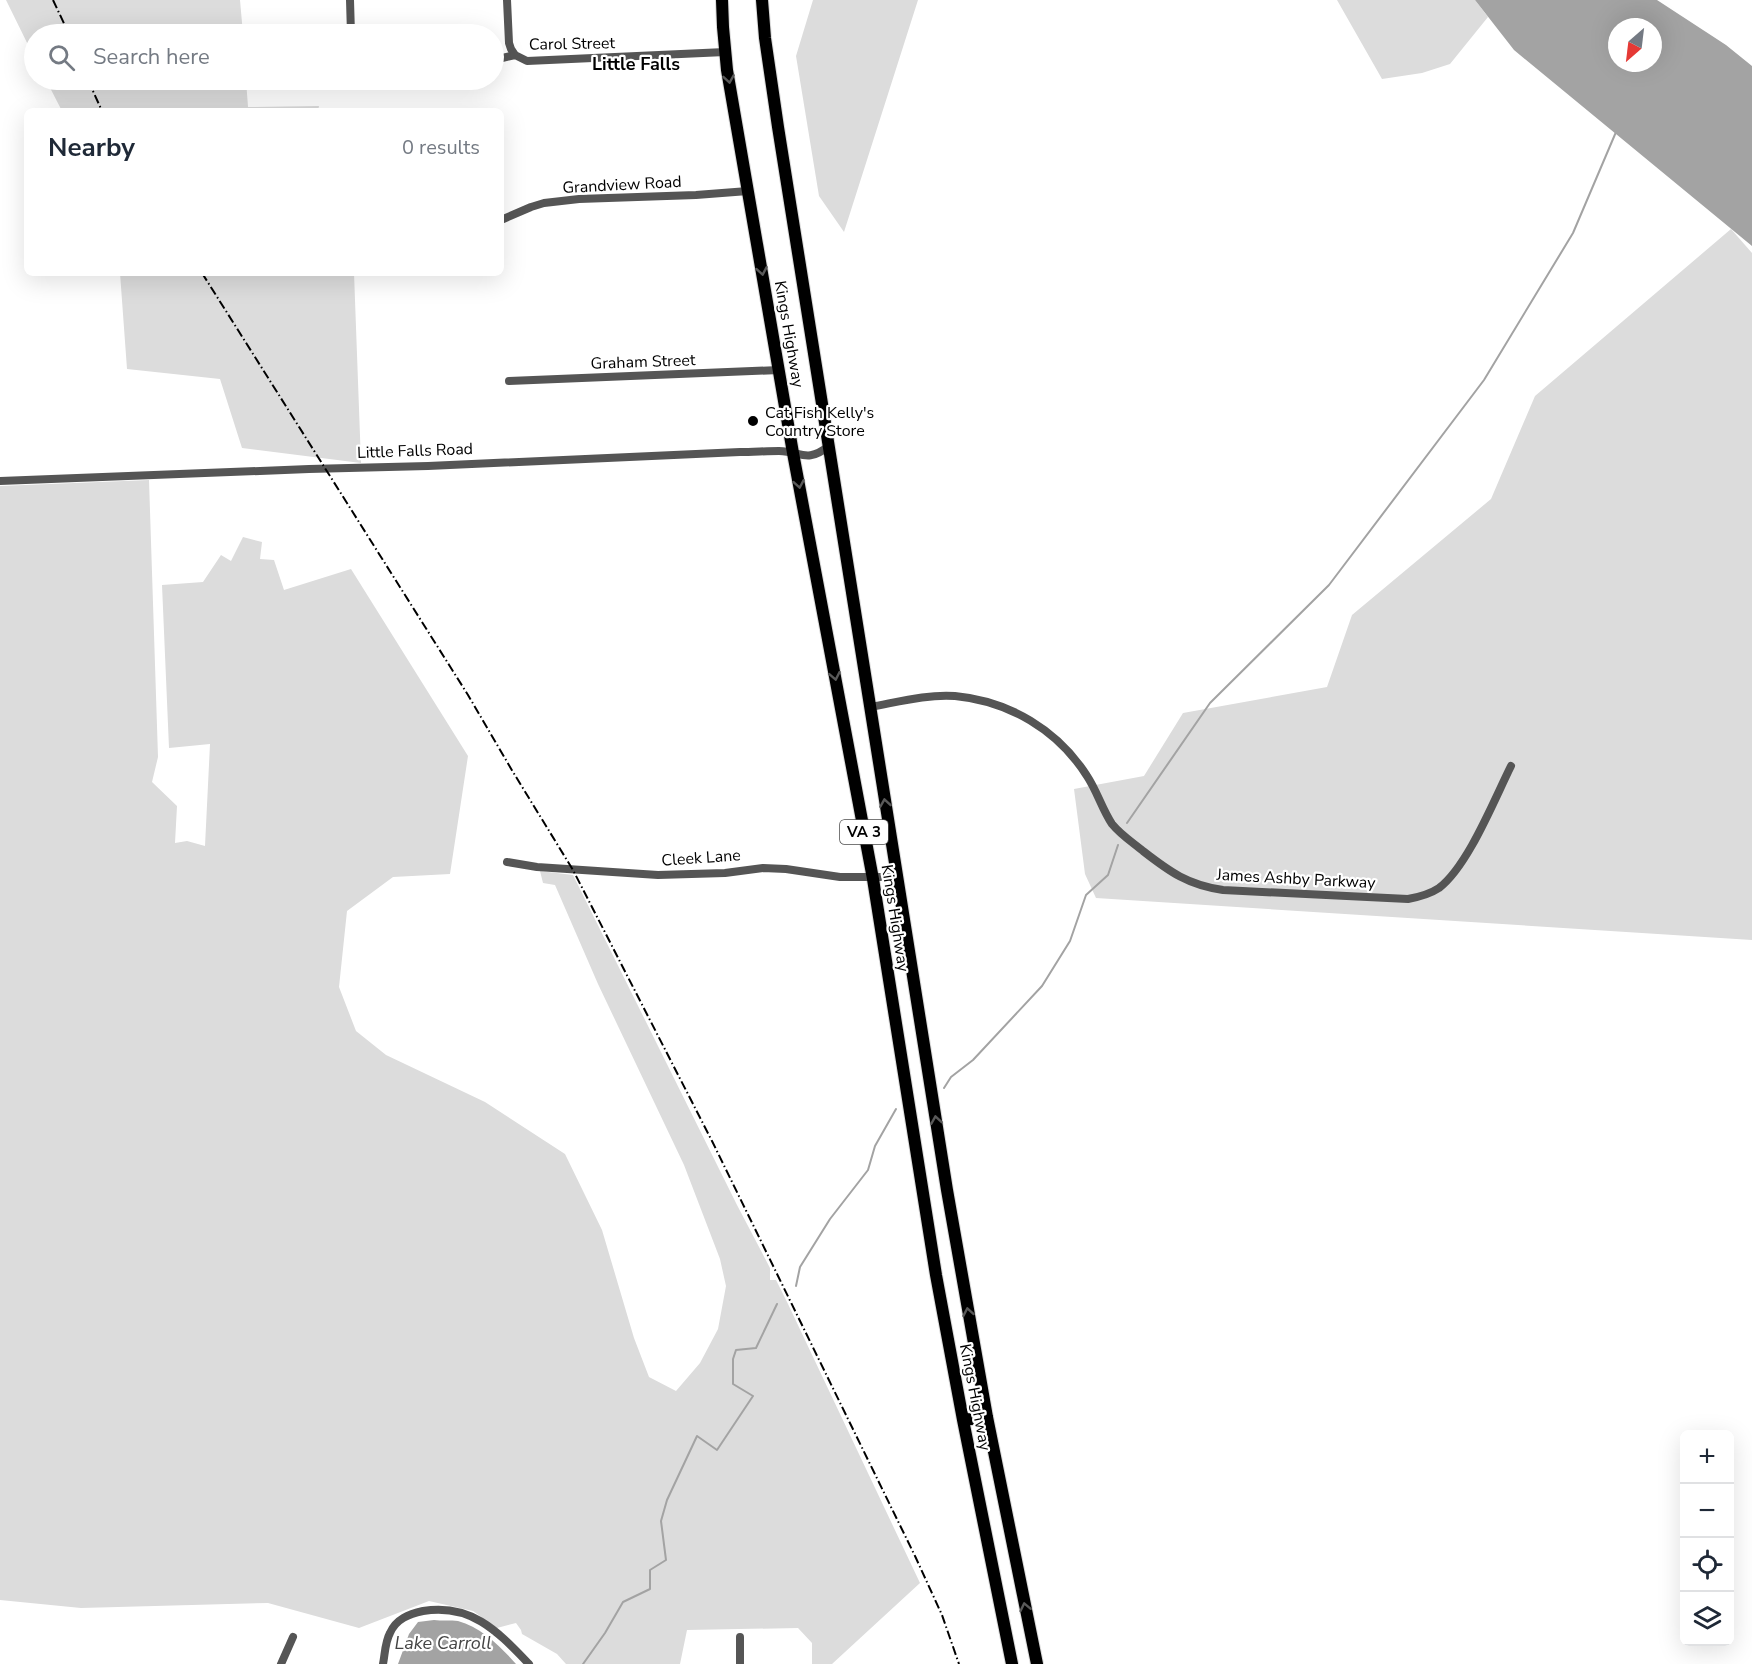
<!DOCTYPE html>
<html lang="en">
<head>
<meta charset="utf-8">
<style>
	body { margin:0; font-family:"Nunito Sans",sans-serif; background:#f6f6f7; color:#1f2937 }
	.controls { position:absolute; right:18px; bottom:18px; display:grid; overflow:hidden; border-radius:9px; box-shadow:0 6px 24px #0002 }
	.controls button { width:54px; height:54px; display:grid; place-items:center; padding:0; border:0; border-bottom:2px solid #e0e1e3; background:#fff; color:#1f2937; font:30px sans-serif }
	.compass { position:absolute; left:1608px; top:18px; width:54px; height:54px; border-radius:50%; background:#fff; box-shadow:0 6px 24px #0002; rotate:208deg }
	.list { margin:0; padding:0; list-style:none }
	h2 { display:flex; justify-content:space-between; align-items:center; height:78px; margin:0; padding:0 24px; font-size:26px }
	h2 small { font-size:20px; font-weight:400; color:#747a83 }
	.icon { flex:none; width:33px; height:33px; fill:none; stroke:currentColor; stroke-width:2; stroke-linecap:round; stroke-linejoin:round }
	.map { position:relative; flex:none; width:1752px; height:1664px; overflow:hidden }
	.search { position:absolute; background:#fff; box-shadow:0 6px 24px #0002; left:24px; top:24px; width:480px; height:66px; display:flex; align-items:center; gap:15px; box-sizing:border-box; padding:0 21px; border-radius:33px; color:#747a83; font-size:22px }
	.panel { position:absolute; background:#fff; box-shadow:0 6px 24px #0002; left:24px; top:108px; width:480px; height:168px; border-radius:9px }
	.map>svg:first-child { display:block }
</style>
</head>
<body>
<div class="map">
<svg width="1752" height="1664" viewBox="0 0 1752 1664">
	<rect width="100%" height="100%" fill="#fff"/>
	<path fill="#dcdcdc" d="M 6,0 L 240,0 L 243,34 L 34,34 L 34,57 Z
		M 813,0 L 918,0 L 844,232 L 819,196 L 796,56 Z
		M 1337,0 L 1475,0 L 1488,17 L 1450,64 L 1422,73 L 1382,79 Z
		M 46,80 L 246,80 L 248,107 L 319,106 L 318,111 L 62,111 Z
		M 1731,229 L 1752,253 L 1752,940 L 1096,898 L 1085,874 L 1074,789 L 1144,776 L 1183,713 L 1327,687 L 1352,615 L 1491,499 L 1535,396 Z
		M 120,273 L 354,273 L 361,463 L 242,448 L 220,379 L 127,369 Z
		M 149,480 L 158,757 L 152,782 L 177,806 L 175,843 L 187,841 L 205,846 L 210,744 L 169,748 L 162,585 L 203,582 L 221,555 L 231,561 L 243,537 L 262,542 L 260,559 L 274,560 L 284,590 L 351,569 L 468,756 L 450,874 L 393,877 L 347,911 L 339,987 L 356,1031 L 386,1055 L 485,1102 L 565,1154 L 602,1230 L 634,1338 L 649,1377 L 676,1391 L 700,1363 L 718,1329 L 726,1286 L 720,1259 L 684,1165 L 598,984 L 555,885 L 543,883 L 540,871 L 573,875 L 737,1205 L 770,1268 L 770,1280 L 776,1280 L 788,1304 L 920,1583 L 832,1664 L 812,1664 L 812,1643 L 798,1628 L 687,1630 L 680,1664 L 566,1664 L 557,1654 L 522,1634 L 521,1630 L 516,1623 L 497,1628 L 473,1611 L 429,1601 L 359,1628 L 268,1603 L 81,1608 L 0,1600 L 0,486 Z"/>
	<path fill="#a3a3a3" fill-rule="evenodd" d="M 1475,0 L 1657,0 L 1726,45 L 1752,66 L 1752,246 L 1514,50 ZM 1617,27 L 1653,27 L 1653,63 L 1617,63 Z
		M 434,1620 C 441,1621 451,1620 458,1621 C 481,1627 501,1647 516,1664 L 398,1664 L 409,1634 L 418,1622 Z"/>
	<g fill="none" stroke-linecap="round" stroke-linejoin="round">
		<path stroke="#a3a3a3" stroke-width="2" d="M 1127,823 L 1210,703 L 1329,585 L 1484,380 L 1573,233 L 1616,132
			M 944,1088 L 951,1077 L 973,1060 L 1042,986 L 1070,941 L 1086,895 L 1108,875 L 1118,845
			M 796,1286 L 800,1267 L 830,1219 L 868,1170 L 875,1146 L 896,1109
			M 583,1664 L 605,1633 L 623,1602 L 650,1589 L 650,1570 L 666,1560 L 661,1521 L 667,1500 L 697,1436 L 717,1450 L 753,1396 L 733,1384 L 733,1359 L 736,1350 L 756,1348 L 777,1304"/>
		<defs>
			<path id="highway" d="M 722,0 L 723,27 L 727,70 L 793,453 L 873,879 L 936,1275 L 963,1420 L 1012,1664
				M 762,0 L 765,38 L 778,127 L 947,1190 L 987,1417 L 1037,1664
				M 963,1420 L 987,1417"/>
		</defs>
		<use href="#highway" stroke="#dbdbdb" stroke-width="14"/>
		<path stroke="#555" stroke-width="8" d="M 350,0 L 351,34
			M 507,0 L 509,43 L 511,49 L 515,55
			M 494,60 L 515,55 L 527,61 L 725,52
			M 501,220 L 531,207 L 544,203 L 579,199 L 696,195 L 748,191
			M 509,381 L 779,370
			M 0,481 L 309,469 L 428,466 L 740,452 C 753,452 766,451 779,451 C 801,451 806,464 829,446
			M 870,707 C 898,702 927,694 955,696 C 1009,701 1058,730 1087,776 C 1097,791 1102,809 1112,824 C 1121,835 1132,842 1143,851 C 1170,872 1188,885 1223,890 L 1408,899 C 1419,897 1430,894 1439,888 C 1468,866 1494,800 1511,766
			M 507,862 L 537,867 L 658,875 L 725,873 L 763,868 L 786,869 L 840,877 L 897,877
			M 740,1637 L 740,1664
			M 281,1664 L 293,1637
			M 383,1664 C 385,1654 385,1642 390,1633 C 396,1619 409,1614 423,1611 C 472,1603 498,1632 529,1664"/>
		<use href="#highway" stroke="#000" stroke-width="12"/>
		<path stroke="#000" stroke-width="2" stroke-dasharray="9 3 1.5 3" stroke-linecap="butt" d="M 53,0 L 69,34
			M 88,80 L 102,111
			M 202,273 L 468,695 L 513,772 L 573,870 L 712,1141 L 915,1556 L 942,1615 L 959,1664"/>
	</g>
	<defs><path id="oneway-chevron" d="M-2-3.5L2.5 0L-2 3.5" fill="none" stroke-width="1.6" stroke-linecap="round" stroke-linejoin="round" transform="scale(1.5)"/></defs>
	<g stroke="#595959">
		<use href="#oneway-chevron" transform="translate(729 79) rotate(81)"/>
		<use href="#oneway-chevron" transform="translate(762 271) rotate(80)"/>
		<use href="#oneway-chevron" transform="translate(799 484) rotate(80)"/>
		<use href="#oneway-chevron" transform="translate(835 676) rotate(79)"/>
		<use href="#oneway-chevron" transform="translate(885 803) rotate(-99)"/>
		<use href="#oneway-chevron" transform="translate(936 1120) rotate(-99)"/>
		<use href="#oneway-chevron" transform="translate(968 1312) rotate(-100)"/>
		<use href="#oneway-chevron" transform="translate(1025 1607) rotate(-102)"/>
	</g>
	<circle fill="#000" stroke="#fff" stroke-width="2" cx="753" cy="421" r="6"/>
	<g text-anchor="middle" stroke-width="4.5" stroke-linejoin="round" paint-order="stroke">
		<rect fill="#fff" stroke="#4c4c4c" stroke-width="1.5" x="840" y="820" width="48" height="24" rx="4.5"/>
		<g font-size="15" font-weight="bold" fill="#000">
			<text x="864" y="837">VA 3</text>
		</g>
		<g font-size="16" fill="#000" stroke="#fff">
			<text transform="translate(572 43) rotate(-1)" y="6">Carol Street</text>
			<text transform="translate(622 184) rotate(-3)" y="6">Grandview Road</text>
			<text transform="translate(790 334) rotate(80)" y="6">Kings Highway</text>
			<text transform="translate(643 361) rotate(-2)" y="6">Graham Street</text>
			<text transform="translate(415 450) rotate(-2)" y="6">Little Falls Road</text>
			<text transform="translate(701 857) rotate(-4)" y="6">Cleek Lane</text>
			<text transform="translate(1296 878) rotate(3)" y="6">James Ashby Parkway</text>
			<text transform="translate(896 918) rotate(81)" y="6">Kings Highway</text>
			<text transform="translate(976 1397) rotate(79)" y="6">Kings Highway</text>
		</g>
		<g font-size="16" fill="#000" stroke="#fff" text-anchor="start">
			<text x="765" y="418">Cat Fish Kelly's<tspan x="765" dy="18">Country Store</tspan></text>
		</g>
		<g font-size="18" font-weight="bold" fill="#000" stroke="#fff">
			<text x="636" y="70">Little Falls</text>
		</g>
		<g font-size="18" font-style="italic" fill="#444" stroke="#fff">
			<text x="443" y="1649">Lake Carroll</text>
		</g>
	</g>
</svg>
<div class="controls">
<button>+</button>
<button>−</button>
<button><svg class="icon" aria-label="locate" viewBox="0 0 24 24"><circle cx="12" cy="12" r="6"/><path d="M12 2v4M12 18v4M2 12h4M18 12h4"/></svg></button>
<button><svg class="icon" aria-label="layers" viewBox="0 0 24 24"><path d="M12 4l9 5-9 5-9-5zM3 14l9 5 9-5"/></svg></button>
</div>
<svg class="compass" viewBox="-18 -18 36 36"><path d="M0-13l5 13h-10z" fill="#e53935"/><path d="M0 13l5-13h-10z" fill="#747a83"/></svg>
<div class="search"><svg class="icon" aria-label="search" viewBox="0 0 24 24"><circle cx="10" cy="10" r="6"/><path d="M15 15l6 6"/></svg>Search here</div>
<section class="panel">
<h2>Nearby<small>0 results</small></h2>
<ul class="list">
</ul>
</section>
</div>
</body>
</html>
